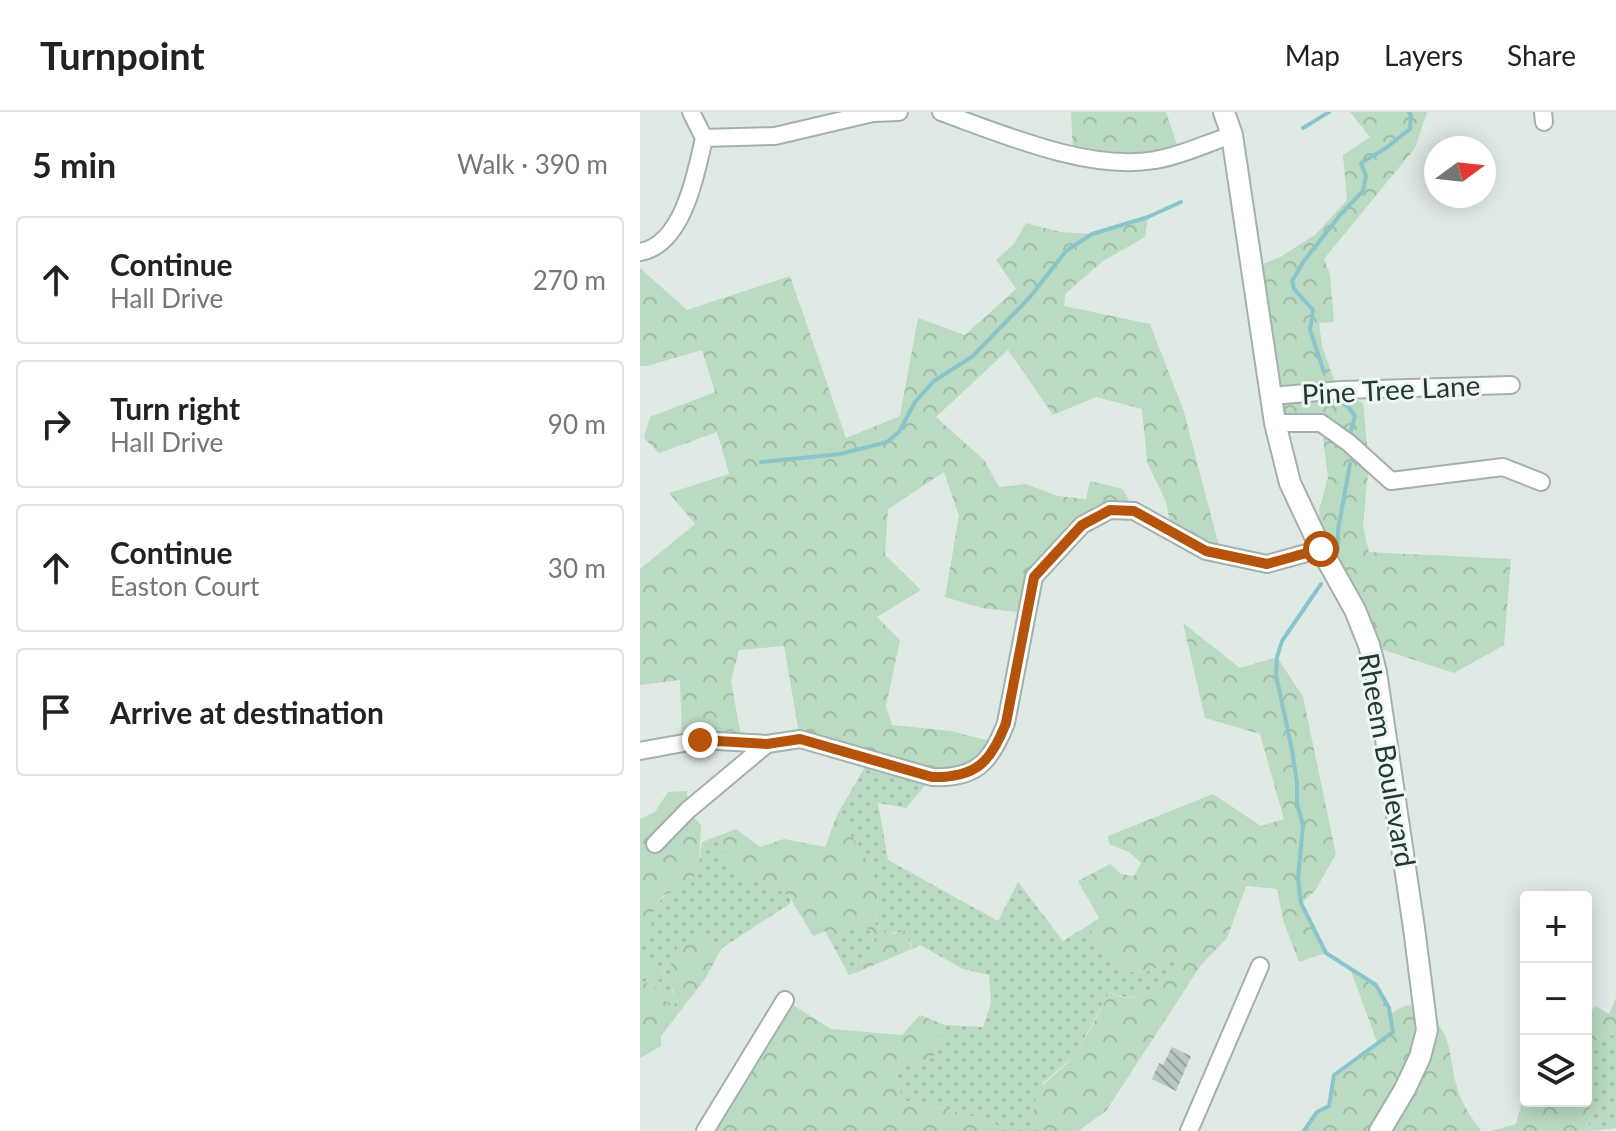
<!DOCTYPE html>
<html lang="en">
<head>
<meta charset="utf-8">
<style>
	body { margin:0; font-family:Lato,sans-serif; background:#f6f6f6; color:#222 }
	.controls { position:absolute; right:24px; bottom:24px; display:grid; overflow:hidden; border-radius:8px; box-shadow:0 4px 20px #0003 }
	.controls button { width:72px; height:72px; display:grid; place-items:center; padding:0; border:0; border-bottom:2px solid #e0e0e0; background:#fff; color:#222; font:40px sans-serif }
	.compass { position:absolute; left:784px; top:24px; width:72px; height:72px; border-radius:50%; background:#fff; box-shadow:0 4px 20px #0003; rotate:75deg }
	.stop { position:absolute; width:24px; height:24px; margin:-18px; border:6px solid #b45309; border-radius:50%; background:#fff }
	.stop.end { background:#b45309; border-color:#fff; box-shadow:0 2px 8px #0008 }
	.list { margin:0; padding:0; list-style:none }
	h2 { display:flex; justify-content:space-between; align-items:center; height:104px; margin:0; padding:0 32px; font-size:34px }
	h2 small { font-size:26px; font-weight:400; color:#767676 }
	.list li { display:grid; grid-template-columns:52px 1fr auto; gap:24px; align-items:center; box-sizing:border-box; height:128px; margin:0 16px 16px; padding:0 16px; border:2px solid #e0e0e0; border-radius:8px }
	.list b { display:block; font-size:30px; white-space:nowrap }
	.list p { margin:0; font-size:26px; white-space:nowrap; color:#767676 }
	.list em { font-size:26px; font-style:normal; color:#767676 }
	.icon { flex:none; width:44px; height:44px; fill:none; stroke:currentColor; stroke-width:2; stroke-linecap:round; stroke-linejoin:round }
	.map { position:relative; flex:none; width:976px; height:1019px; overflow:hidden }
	header { display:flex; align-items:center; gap:48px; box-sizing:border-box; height:112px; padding:0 40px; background:#fff; border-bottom:2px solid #e0e0e0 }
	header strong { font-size:38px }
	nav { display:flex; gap:44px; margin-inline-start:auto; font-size:28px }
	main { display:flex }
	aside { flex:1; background:#fff }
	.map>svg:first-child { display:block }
</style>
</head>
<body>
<header>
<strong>Turnpoint</strong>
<nav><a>Map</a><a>Layers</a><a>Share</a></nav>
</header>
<main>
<aside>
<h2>5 min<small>Walk · 390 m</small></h2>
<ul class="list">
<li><svg class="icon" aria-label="ahead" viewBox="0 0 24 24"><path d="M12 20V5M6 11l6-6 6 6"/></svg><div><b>Continue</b><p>Hall Drive</p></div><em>270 m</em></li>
<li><svg class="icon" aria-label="right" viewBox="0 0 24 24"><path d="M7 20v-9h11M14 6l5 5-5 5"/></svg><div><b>Turn right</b><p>Hall Drive</p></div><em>90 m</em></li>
<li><svg class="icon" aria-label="ahead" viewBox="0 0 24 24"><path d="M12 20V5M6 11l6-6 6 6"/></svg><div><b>Continue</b><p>Easton Court</p></div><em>30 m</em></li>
<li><svg class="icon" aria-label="arrive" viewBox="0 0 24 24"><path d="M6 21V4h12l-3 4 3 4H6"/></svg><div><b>Arrive at destination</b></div></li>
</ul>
</aside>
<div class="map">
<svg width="976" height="1019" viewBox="0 0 976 1019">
	<defs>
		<pattern id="grass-dots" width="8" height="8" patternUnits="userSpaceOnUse" patternTransform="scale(2)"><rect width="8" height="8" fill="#badac1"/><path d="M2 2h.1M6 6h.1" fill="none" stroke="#a0bca6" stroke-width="1.8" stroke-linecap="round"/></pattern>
		<pattern id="forest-crowns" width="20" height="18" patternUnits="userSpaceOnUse" patternTransform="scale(2)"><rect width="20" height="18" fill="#badac1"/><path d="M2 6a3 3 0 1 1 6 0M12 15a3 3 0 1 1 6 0" fill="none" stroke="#a0bca6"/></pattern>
		<pattern id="building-back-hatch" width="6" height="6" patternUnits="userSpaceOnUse" patternTransform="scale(2)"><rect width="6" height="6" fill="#b9c7c1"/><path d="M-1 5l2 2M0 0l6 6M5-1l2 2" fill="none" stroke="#96a39d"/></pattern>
	</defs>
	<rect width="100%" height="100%" fill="#e0eae5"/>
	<path fill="url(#grass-dots)" d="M 229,648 L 292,665 L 266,696 L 238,691 L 248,748 L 358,809 L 378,770 L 423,829 L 449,813 L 454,824 L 488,860 L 511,859 L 532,847 L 545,850 C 526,868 497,897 470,880 L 435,943 L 403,971 L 406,1019 L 360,1019 L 355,1011 L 306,997 L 262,988 L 255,957 L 293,946 L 305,913 L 343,915 L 351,891 L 349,863 L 323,857 L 280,833 L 272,837 L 271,831 L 256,820 L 248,823 L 235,812 C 237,799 239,787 237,774 C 233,752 209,722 197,703 Z
		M 80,723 L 85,752 L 122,768 L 149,784 L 151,791 L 82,836 L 73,828 L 32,878 L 37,890 L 29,895 L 19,876 L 0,868 L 7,864 L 26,862 L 19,855 L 3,848 L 0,850 L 0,822 L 10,822 L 13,795 L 59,750 L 62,730 Z
		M 206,814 L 226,815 L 239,826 L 221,850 L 222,858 L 209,863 L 191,830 Z
		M 976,922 L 976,1016 L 949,1019 C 947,999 954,982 953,962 L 946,956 L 946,932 Z"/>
	<path fill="url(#forest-crowns)" d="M 431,0 L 526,0 L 540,41 L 518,48 L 433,42 Z
		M 710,0 L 787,0 L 775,36 L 684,147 L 690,162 L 694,210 L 679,211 L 682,234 L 694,268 L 723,292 L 729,351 L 723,414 L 729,440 L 871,447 L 864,533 L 814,561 L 729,533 L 681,437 L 679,398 L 688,366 L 681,311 L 635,311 L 612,157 L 642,144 L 676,122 L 707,88 L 703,43 L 730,25 Z
		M 508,105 L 505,125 L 463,149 L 425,182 L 424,194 L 510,212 L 544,300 L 581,442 L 532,420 L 526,390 L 507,350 L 502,297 L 456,285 L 413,303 L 368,238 L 296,305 L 344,348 L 359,375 L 386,372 L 417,384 L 446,387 L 450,369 L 483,377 L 494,399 L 470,398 L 394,465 L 388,501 L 342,496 L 305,485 L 319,404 L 304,360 L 248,397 L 245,443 L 281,478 L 237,505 L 260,528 L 246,594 L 252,613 L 311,619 L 358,631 L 313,666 L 160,627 L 144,534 L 99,538 L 91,569 L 102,630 L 42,631 L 40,568 L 0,573 L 0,457 L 55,412 L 29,381 L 89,362 L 77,320 L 19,341 L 4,326 L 10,305 L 75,280 L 62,238 L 7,254 L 0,254 L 0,156 L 47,198 L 150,164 L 206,326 L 260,304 L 278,206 L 325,223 L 376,177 L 356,148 L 374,132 L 386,111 L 421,120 L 452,122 Z
		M 543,511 L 600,556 L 637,545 L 663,585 L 696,742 L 675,779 L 661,791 L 686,841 L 659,850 L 643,808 L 637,777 L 606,774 L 587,826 L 561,853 L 466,999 L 438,1019 L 406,1019 L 394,1011 C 390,968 417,968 436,940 C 449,922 459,900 470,880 C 495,899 527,867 544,850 L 532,847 L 511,859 L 488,860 L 454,824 L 449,813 L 459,806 L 438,769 L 470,752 L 481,762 L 494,764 L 501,751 L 489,740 L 469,732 L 468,724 L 573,682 L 621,714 L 644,707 L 620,622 L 565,606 Z
		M 47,679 L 48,698 L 61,713 L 59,750 L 51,773 C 16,782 14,788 10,822 L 0,822 L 0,707 L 15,700 L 28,680 Z
		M 197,703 C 209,722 234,752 237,774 C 239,787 237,799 235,812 L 248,823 L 265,819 L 272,837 L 222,858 L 221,851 L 238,826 L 226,815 L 206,814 L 191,830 L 185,819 L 173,824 L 149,784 L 122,768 L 103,768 L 85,752 L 80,723 L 96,717 L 120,735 L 144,727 L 185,735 Z
		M 61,825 L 73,828 L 82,836 L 65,867 L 21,924 L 21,934 L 0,946 L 0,850 L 3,848 L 19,855 L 26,863 L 19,868 L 7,864 L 0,868 L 19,876 L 29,894 L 37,890 C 28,866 27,851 40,831 Z
		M 710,856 L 736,873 L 750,902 C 763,894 769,889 783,899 C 815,922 807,941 817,975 C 822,992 831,1005 841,1019 L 663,1019 L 677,1000 L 689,994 L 694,963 L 711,949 L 738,933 Z
		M 976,886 L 976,922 L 946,932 L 946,903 L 956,894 L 969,902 Z
		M 145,888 L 191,917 L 262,923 L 280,903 L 305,913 L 293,946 L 255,957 L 262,988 L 306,997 L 355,1011 L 360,1019 L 65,1019 Z
		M 946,956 L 953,962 C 954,982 947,999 949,1019 L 852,1019 L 876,1012 L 886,975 L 886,989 L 946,989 Z"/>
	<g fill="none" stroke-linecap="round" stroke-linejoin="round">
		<path stroke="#8bc5cc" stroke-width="4" d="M 663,16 L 689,0
			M 684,260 L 670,218 L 673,198 L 654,177 L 652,169 L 664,149 L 700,103 L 723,79 L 726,64 L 721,51 L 746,36 L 770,17 L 771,4 L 769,0
			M 696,286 L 709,296 L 715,304 L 710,322
			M 121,350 L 200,342 L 247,330 L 259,320 L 275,290 L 294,269 L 333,244 L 390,185 L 426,139 L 452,122 L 508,105 L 541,90
			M 698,438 L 698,418 L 710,352
			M 664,1019 L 677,1000 L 689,994 L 694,963 L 753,920 L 749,896 L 736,873 L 686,841 L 661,791 L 658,767 L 663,713 L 657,691 L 657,671 L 652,638 L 636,563 L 637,545 L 642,529 L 681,472"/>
	</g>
	<path fill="url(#building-back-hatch)" d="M 532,935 L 551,944 L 536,979 L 512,967 L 519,951 L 523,953 Z"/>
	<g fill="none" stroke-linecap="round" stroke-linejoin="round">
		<defs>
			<path id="minor" d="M 51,0 L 64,26 L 135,24 L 233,1 L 259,0
				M 301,0 C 362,22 450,60 515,48 C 541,44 567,31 592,23
				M 903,0 L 904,10
				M 0,140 C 43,133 56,62 64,26
				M 632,284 L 701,278 L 871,273
				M 635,311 L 681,311 L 709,331 L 751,369 L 863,355 L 901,370
				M 0,639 L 60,628 L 127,632 L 160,627 L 292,665 C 336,667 351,650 366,611 L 394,465 L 442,413 L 470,398 L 494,399 L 566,439 L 627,452 L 681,437
				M 15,732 L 48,698 L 127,632
				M 65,1019 L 145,888
				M 549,1019 L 620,854"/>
			<path id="tertiary" d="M 584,0 L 592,23 L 635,311 L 650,371 L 681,437 L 715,498 L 729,533 L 736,560 L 774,816 L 787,918 L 780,945 L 765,977 L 740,1019"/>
		</defs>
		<use href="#minor" stroke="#a3b1ac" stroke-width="20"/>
		<use href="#tertiary" stroke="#a3b1ac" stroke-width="24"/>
		<use href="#minor" stroke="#fff" stroke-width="16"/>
		<use href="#tertiary" stroke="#fff" stroke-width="20"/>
	</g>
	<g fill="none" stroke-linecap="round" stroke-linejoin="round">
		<path stroke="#b45309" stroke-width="10" d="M 60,628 L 127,632 L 160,627 L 292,665 C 336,666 351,650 366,611 L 394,465 L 442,413 L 470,398 L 494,399 L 566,439 L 627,452 L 681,437"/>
	</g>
	<g text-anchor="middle" stroke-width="6" stroke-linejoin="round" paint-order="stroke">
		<g font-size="28" fill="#223932" stroke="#f0f7f3">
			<text transform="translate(751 278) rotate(-3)" y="10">Pine Tree Lane</text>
			<text transform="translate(747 648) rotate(80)" y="10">Rheem Boulevard</text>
		</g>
	</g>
</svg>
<div class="controls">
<button>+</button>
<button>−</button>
<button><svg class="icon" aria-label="layers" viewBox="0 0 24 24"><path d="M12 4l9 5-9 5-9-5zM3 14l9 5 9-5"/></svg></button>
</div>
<svg class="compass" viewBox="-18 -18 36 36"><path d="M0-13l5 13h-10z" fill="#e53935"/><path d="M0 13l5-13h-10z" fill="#767676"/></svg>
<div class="stop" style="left:681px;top:437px"></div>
<div class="stop end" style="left:60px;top:628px"></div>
</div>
</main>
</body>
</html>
